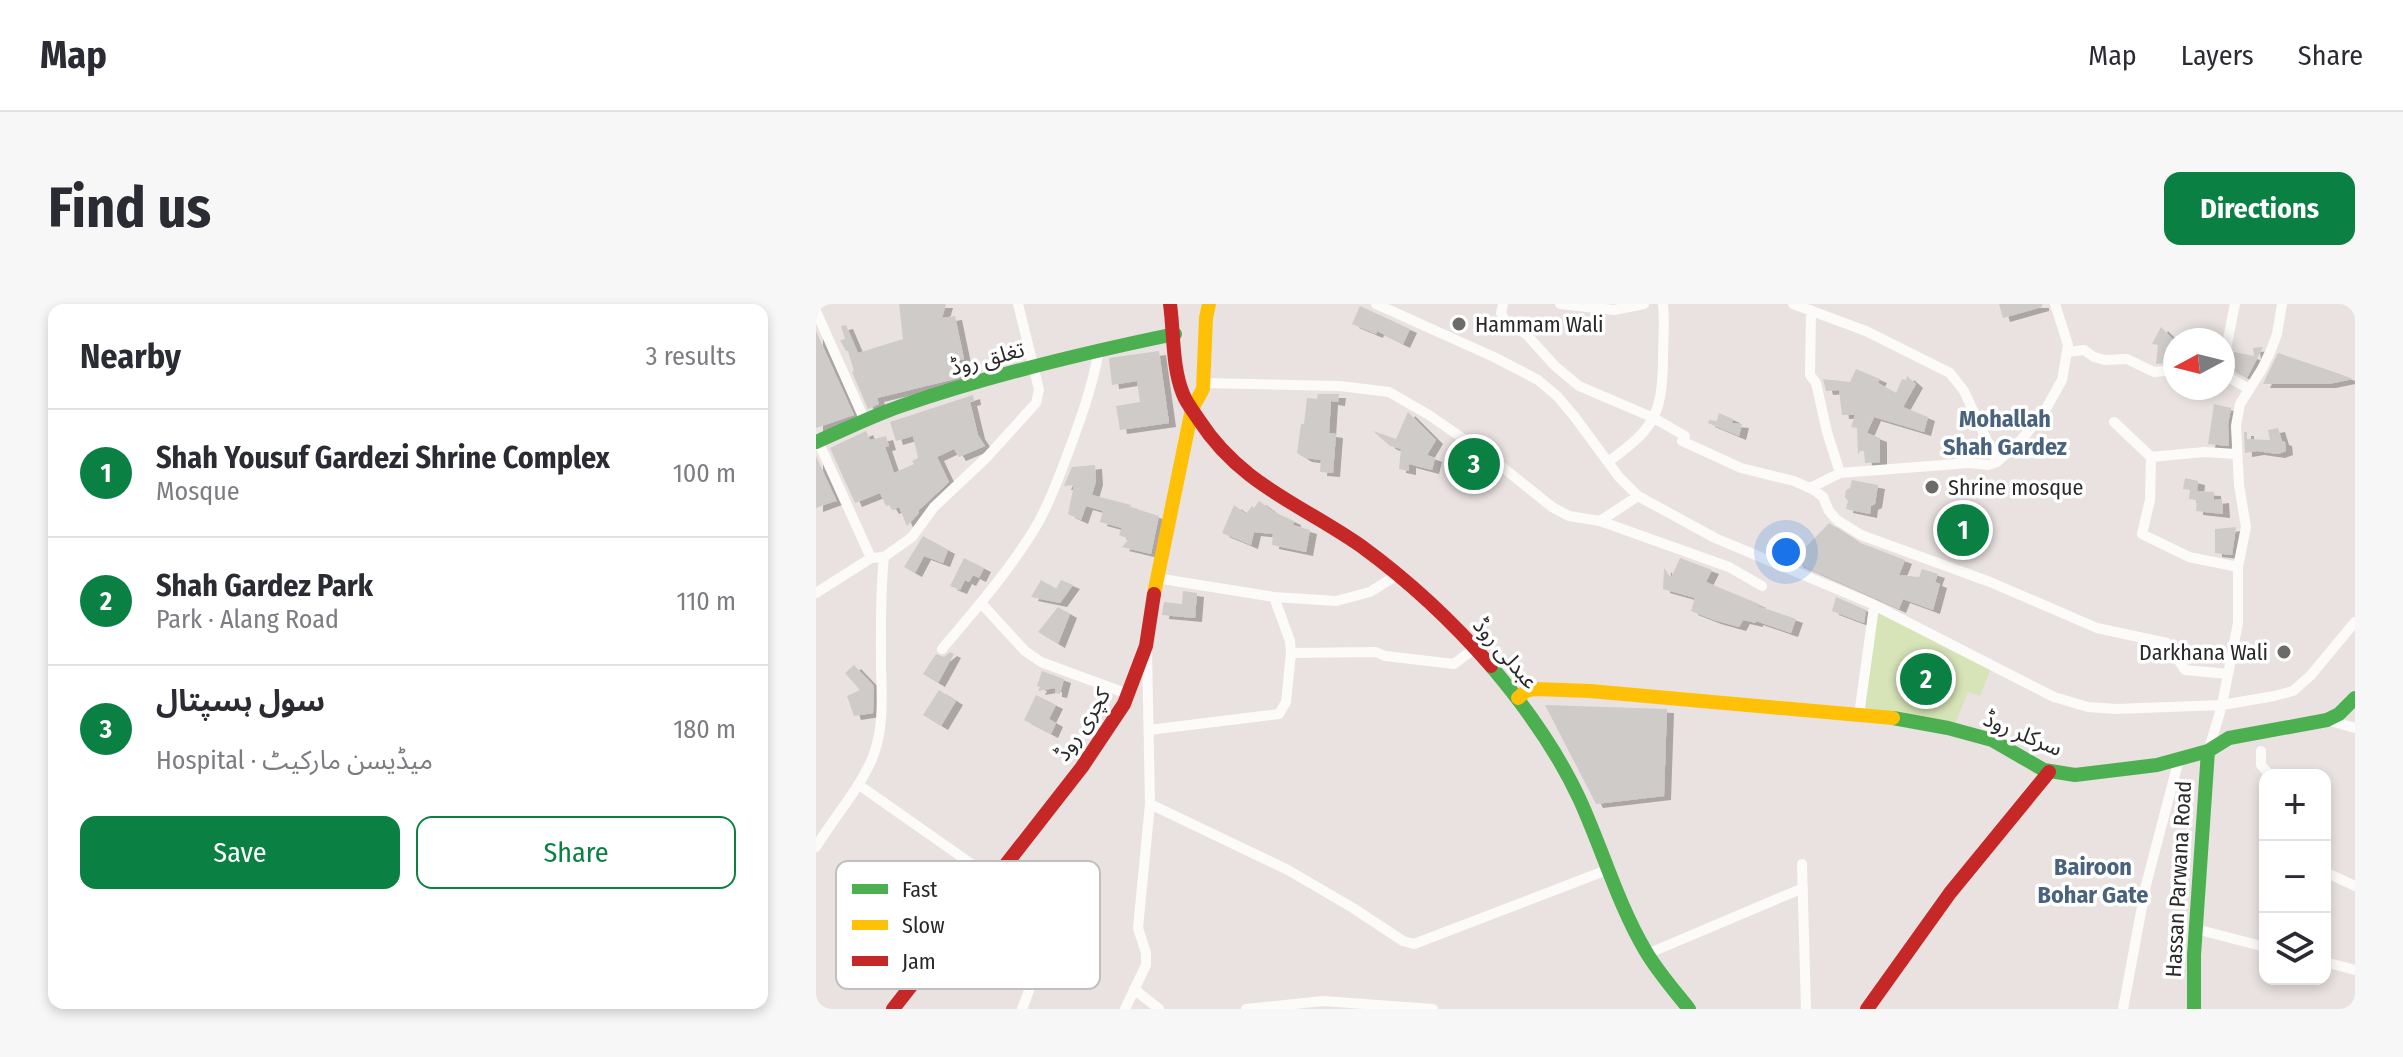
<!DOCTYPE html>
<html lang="en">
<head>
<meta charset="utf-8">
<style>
	body { margin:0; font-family:"Fira Sans Condensed","Noto Sans Arabic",sans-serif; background:#f7f7f7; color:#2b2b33 }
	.controls { position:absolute; right:24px; bottom:24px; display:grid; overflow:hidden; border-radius:16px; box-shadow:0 4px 12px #0003 }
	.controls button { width:72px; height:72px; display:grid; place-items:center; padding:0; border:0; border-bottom:2px solid #e1e1e2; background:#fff; color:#2b2b33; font:40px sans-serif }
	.compass { position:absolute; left:1347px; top:24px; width:72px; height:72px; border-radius:50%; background:#fff; box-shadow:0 4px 12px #0003; rotate:263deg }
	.you { position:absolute; left:970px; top:248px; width:28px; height:28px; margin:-20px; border:6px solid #fff; border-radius:50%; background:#1a73e8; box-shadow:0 0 0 12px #1a73e833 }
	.badge { display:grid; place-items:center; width:52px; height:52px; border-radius:50%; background:#0b8043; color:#fff; font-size:26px; font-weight:700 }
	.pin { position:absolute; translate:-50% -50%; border:4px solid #fff; box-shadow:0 2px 8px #0006 }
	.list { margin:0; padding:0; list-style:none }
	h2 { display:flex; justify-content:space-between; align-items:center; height:104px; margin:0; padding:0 32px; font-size:34px }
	h2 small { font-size:26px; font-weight:400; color:#7c7c81 }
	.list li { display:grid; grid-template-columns:52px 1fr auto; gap:24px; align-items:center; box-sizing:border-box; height:128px; padding:0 32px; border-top:2px solid #e1e1e2 }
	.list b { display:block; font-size:30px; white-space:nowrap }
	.list p { margin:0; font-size:26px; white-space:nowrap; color:#7c7c81 }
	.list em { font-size:26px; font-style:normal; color:#7c7c81 }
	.actions { display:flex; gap:16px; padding:24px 32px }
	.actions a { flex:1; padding:18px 0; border:2px solid #0b8043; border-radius:16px; text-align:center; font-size:28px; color:#0b8043 }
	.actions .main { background:#0b8043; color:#fff }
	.icon { flex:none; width:44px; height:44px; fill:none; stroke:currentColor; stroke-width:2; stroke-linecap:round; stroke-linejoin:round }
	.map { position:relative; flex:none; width:1539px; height:705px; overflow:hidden; border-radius:16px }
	header { display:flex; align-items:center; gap:48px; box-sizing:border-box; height:112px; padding:0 40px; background:#fff; border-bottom:2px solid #e1e1e2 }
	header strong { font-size:38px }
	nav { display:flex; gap:44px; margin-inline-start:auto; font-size:28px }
	.intro { display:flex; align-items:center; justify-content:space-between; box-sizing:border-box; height:192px; padding:0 48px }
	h1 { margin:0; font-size:56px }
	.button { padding:20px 36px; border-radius:16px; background:#0b8043; color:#fff; font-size:28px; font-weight:700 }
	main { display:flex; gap:48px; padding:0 48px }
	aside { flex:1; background:#fff; border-radius:16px; box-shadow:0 4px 12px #0003 }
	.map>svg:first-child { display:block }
</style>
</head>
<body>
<header>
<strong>Map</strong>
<nav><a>Map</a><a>Layers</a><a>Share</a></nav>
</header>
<div class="intro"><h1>Find us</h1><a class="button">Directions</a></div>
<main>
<aside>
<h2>Nearby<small>3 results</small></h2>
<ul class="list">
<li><span class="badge">1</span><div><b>Shah Yousuf Gardezi Shrine Complex</b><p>Mosque</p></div><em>100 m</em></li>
<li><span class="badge">2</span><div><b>Shah Gardez Park</b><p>Park · Alang Road</p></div><em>110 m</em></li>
<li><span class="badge">3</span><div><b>سول ہسپتال</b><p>Hospital · میڈیسن مارکیٹ</p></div><em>180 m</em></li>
</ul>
<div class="actions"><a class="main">Save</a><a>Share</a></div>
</aside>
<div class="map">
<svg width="1539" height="705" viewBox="0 0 1539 705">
	<defs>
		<filter id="shadow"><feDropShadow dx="7" dy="4" stdDeviation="0" flood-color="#0004"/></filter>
	</defs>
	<rect width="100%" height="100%" fill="#e9e2e0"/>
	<path fill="#d7e4b7" d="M 1058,303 L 1176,362 L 1164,392 L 1152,388 L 1137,425 L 1043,411 Z"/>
	<path fill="#cfcbc9" filter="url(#shadow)" d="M 83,0 L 130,0 L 126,14 L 139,12 L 148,55 L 140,57 L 143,74 L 61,94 L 63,100 L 52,105 L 36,68 L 38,67 L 32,47 L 30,47 L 24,36 L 29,35 L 25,22 L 30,21 L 42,49 L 87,35 Z
		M 1183,0 L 1226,0 L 1226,3 L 1187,14 Z
		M 544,2 L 594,25 L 587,40 L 561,27 L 560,30 L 536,20 Z
		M 1345,23 L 1359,37 L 1359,52 L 1357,51 L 1357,58 L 1340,60 L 1342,41 L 1336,40 Z
		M 0,27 L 38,111 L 0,124 Z
		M 1447,43 L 1431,74 L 1414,65 L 1418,48 L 1438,52 L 1437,44 Z
		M 343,47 L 353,119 L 304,126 L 300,102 L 324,98 L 321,77 L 296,81 L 293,54 Z
		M 1462,49 L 1524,70 L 1537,75 L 1513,80 L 1447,80 Z
		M 1040,65 L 1064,75 L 1062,79 L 1080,89 L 1086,75 L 1090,76 L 1091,72 L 1100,80 L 1087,103 L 1112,113 L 1108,128 L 1058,113 L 1051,129 L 1064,134 L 1064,158 L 1049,159 L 1048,147 L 1044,147 L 1042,150 L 1041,124 L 1035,123 L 1039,111 L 1026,111 L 1023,86 L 1010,87 L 1007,75 L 1034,78 Z
		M 502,90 L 523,90 L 522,98 L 515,97 L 513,129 L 520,130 L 517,169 L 504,168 L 505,156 L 489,154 L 481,149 L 485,120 L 488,120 L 491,94 L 501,95 Z
		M 157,91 L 158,97 L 154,98 L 162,131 L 169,142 L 143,153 L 138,145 L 121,153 L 133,178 L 103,206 L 103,209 L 91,222 L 83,203 L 76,206 L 73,201 L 70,202 L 64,189 L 39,199 L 14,144 L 50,127 L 54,136 L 70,132 L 73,142 L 69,143 L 78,169 L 98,160 L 96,157 L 102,154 L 97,132 L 80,137 L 74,118 Z
		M 1398,100 L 1415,104 L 1412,121 L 1413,142 L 1392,140 Z
		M 592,108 L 620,136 L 611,151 L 619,154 L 616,166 L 593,160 L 593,167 L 583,165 L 585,145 L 574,142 L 557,127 L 580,135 Z
		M 903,109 L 917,115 L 916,119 L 926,120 L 923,132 L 892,119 L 893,116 L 901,117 Z
		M 1462,124 L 1466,137 L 1469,138 L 1470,147 L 1462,150 L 1441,147 L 1429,149 L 1428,128 L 1431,128 L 1431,135 L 1454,136 L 1452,126 Z
		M 0,152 L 21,198 L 19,197 L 0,204 Z
		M 279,161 L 280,177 L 276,191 L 315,201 L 314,203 L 343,212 L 335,250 L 306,243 L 313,235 L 303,231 L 306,224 L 284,218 L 287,207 L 270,202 L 265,216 L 252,210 L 258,181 L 248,182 L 256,163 Z
		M 1369,174 L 1382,177 L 1381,187 L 1398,188 L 1398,196 L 1406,195 L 1407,210 L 1380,207 L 1381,196 L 1373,195 L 1374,186 L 1367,185 Z
		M 1036,176 L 1062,181 L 1059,200 L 1055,202 L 1054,210 L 1030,205 L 1032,197 L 1029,193 L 1030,186 L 1034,184 Z
		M 443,197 L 458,208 L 478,217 L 477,221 L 494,226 L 490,248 L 456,241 L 457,230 L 438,228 L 435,241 L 406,229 L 418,201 L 430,210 L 436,202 L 438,204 Z
		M 1013,219 L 1042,238 L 1089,256 L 1083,271 L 1103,273 L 1106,265 L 1122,270 L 1119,278 L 1124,280 L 1117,306 L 1087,295 L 1083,305 L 980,259 L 987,246 Z
		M 1420,223 L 1416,251 L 1399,249 L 1399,225 Z
		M 107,232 L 132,246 L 127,259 L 108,252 L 99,269 L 88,263 Z
		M 148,254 L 168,264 L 163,274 L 157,271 L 153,278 L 149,276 L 144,286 L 134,282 Z
		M 864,254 L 896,266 L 890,278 L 943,300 L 942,302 L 980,315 L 975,329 L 940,317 L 940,319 L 927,316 L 923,323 L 898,316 L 875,307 L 879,294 L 847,285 L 848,264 L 855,274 Z
		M 225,276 L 240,285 L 245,276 L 257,281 L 244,299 L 215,293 Z
		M 367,287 L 381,289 L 379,314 L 346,311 L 348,298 L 366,300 Z
		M 1020,293 L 1050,306 L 1048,319 L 1016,307 Z
		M 242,303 L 254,310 L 242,340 L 222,328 Z
		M 134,348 L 138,350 L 122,379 L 107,370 L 120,350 L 128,353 Z
		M 38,361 L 58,382 L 57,409 L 38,412 L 31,392 L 44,386 L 29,369 Z
		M 226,367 L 248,375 L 244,390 L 239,389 L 239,384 L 222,387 L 224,383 L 221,382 Z
		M 123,386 L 140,397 L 125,422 L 107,411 Z
		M 220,391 L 240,401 L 233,415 L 240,419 L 235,430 L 208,416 Z
		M 729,401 L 851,405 L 848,492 L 780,500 Z"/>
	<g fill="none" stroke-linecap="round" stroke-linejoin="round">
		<path stroke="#fcfbfa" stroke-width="10" d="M 560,0 L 680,54 L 722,76 L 741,92 L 758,112 L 803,173 L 822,192 L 899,234 L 1054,299 L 1238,393 L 1272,403 L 1300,405 L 1406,401 L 1458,392 L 1477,387 L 1495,371 L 1539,318
			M 687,0 L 685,9 L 688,15 L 710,30 L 739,62 L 763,82 L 838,114 L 869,132 L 866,137 L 925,164 L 978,177 L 998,186 L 1007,193 L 1013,207 L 1021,216 L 1045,231 L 1174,278 L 1281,324 L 1351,339 L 1369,366 L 1412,370
			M 744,0 L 798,6 L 828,0
			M 977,0 L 1050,27 L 1134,69 L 1148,87 L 1181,158
			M 995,6 L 994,71 L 1000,79 L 1011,128 L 1024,169
			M 0,7 L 49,117
			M 1252,48 L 1268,46 L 1278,53 L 1289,56 L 1311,55 L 1338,68 L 1359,66
			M 1407,60 L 1419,0
			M 1407,70 L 1433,85
			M 388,79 L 524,82 L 573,88 L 613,111 L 675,154 L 736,203 L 753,212 L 784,217 L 822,192
			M 1298,118 L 1335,153 L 1334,196 L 1326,230 L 1373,253 L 1422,263
			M 2,137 L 55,254
			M 1335,153 L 1388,148 L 1420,150
			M 792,158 C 837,125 846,113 847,56 C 847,37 849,19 847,0
			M 994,184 L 1024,169 L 1153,159 L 1172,161 L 1181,158 L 1205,136 L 1227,110 L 1246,76 L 1252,41 L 1239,0
			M 784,217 L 913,263 L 946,282
			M 340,274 L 458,293 L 520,297 L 554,288 L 581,271
			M 0,289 L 55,254 L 68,253 L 96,233 L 118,203 L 171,153 L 220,99 L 223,86 L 220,73 L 202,0
			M 165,299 L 209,347 L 225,358 L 312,390
			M 126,345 C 159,306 193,267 219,224 C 232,203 240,180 249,157 C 263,120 276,85 283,46
			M 475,349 L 560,348 L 569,352 L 638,360 L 659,344
			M 1043,411 L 1058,303
			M 1511,416 L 1539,424
			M 333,426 L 463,410 L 470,398 L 475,349 L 474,337 L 458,293
			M 1393,445 L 1406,401 L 1422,319 L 1422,263 L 1430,223 L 1423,181 L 1420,122 L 1424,100 L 1446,65 L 1455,46 L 1461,30 L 1466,0
			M 1445,447 L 1445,461 L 1454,471
			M 43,481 L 177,575
			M 334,500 L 472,566 L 537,604 L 587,637 L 598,640 L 791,566
			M 0,543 C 18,513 42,487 56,455 C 68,426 66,394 65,364 C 65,327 64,290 68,253
			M 986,560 L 990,705
			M 1509,568 L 1539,582
			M 1380,625 L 1449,643
			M 831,650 L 987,584
			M 1509,658 L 1539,666
			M 318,685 L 343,705
			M 206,705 L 214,684
			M 309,705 L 330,661 L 330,649 L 322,624 L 334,500 L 331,346
			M 430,705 L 507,697 L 617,705
			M 1307,705 L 1330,581 L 1363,455"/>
		<path stroke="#4caf50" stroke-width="14" d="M 0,138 C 28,126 56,112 85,102 C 174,71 267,49 359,30
			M 675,362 C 709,402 740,445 763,494 C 786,544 801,598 829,646 C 841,667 858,686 873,705
			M 1077,414 L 1132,424 L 1176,436 L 1228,466 L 1259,471 L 1341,461 L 1392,447 L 1413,434 L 1511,416 L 1523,410 L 1539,394
			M 1378,705 L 1378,651 L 1392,447"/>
		<path stroke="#ffc107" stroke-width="14" d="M 376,105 L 387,85 L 390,14 L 393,0
			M 338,290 L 376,105
			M 702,394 L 710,387 L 719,385 L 774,387 L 1077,414"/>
		<path stroke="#c62828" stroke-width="14" d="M 354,0 C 358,29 356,63 367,90 C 371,100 378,108 383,116 C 425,181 485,200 545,242 C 593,277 636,317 675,362
			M 77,705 L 266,463 L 308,400 L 330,342 L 338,290
			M 1051,705 L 1134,589 L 1233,468"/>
	</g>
	<g fill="#6d6a6a" stroke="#fff" stroke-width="3">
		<circle cx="643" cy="20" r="8"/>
		<circle cx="1116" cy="183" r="8"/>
		<circle cx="1468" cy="348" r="8"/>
	</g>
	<g text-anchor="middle" stroke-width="7" stroke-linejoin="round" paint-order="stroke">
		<g font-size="22" fill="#2a2a2a" stroke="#fff" text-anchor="start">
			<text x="659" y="28">Hammam Wali</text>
			<text x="1132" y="191">Shrine mosque</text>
			<text x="1452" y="356" text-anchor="end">Darkhana Wali</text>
		</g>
		<g font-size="22" fill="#2a2a2a" stroke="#fff">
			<text transform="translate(171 54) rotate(-15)" y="8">تغلق روڈ</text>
			<text transform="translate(690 349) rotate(49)" y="8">عبدلی روڈ</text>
			<text transform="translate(266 420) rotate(-57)" y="8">کچری روڈ</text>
			<text transform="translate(1207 429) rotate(23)" y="8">سرکلر روڈ</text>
			<text transform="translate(1362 575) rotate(-87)" y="8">Hassan Parwana Road</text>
		</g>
		<g font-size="24" font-weight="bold" fill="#49627d" stroke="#fff">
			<text x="1189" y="123">Mohallah<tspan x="1189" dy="28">Shah Gardez</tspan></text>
			<text x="1277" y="571">Bairoon<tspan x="1277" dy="28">Bohar Gate</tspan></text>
		</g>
	</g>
	<rect x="20" y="557" width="264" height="128" rx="12" fill="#fff" stroke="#bfbfbf" stroke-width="2"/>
	<rect x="36" y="580" width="36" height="10" fill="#4caf50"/>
	<rect x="36" y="616" width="36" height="10" fill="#ffc107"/>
	<rect x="36" y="652" width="36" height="10" fill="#c62828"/>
	<g font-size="22" fill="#2a2a2a">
		<text x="86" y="593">Fast</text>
		<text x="86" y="629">Slow</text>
		<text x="86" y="665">Jam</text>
	</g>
</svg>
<div class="controls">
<button>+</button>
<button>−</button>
<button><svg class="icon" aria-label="layers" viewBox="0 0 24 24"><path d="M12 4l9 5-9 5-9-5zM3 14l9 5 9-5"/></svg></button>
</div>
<svg class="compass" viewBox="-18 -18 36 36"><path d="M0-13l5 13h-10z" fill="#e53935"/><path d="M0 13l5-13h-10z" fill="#7c7c81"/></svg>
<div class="you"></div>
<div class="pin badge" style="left:1147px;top:226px">1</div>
<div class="pin badge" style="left:1110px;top:375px">2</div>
<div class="pin badge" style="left:658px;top:160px">3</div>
</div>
</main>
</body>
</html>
